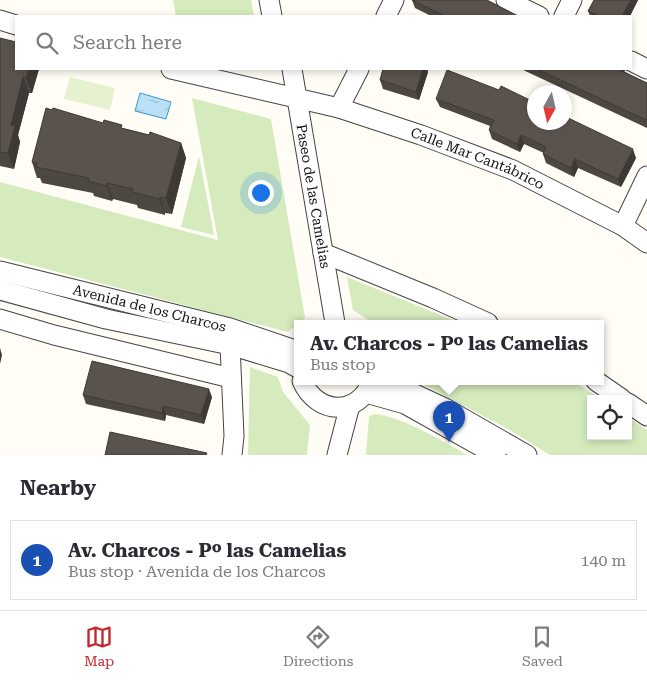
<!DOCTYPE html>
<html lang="en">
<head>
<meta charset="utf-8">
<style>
	body { margin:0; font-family:"Roboto Serif",serif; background:#f2f2f3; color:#2b2b33 }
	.controls { position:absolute; right:15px; bottom:15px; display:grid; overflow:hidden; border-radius:0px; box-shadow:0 2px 8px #0003 }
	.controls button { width:45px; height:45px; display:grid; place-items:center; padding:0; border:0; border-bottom:1px solid #e1e1e2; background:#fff; color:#2b2b33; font:25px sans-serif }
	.compass { position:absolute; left:527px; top:85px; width:45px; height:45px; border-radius:50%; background:#fff; box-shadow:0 2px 8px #0003; rotate:188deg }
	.you { position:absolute; left:260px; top:192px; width:18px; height:18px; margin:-12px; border:4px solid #fff; border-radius:50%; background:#1a73e8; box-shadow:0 0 0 8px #1a73e833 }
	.badge { display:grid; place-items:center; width:32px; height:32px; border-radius:50%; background:#c4262e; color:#fff; font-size:16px; font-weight:700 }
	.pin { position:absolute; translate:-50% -41px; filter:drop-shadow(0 1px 2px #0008) }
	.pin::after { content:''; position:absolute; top:26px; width:18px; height:15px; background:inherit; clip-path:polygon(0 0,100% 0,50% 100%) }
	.popup { position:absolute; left:294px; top:320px; width:310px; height:65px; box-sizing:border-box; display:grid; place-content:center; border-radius:0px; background:#fff; filter:drop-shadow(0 1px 4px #0005); font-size:16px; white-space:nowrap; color:#7c7c81 }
	.popup b { font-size:19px; color:#2b2b33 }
	.popup::after { content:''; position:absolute; left:50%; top:100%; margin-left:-10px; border:10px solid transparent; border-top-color:#fff }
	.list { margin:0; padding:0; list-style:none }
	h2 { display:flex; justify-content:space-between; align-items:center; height:65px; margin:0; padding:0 20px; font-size:21px }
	h2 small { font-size:16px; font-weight:400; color:#7c7c81 }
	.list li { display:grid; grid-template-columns:32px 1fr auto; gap:15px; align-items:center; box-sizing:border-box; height:80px; margin:0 10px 10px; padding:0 10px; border:1px solid #e1e1e2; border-radius:0px }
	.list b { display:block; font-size:19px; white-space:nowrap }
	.list p { margin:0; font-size:16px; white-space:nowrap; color:#7c7c81 }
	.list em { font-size:16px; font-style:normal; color:#7c7c81 }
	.icon { flex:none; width:28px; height:28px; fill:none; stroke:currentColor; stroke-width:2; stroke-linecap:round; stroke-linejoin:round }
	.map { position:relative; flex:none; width:647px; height:455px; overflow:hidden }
	.search { position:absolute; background:#fff; box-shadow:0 2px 8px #0003; left:15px; right:15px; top:15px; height:55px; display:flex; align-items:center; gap:12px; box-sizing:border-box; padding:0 18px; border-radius:0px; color:#7c7c81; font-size:19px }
	.sheet { height:155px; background:#fff }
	nav { display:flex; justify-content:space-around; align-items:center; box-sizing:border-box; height:70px; border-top:1px solid #e1e1e2; background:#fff; font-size:14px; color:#7c7c81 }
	nav a { display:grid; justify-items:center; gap:2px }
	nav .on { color:#c4262e }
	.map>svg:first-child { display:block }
</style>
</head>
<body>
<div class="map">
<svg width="647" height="455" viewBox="0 0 647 455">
	<defs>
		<pattern id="water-ripples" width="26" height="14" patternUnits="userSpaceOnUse" patternTransform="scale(1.25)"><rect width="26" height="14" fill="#b9e0f7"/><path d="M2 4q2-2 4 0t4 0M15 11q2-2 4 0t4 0" fill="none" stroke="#9ebfd3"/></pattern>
	</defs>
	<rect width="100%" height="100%" fill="#fffdf5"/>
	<path fill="#d5ebbd" d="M 173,0 L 251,0 L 254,16 L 176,16 Z
		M 192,98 L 271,119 L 305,318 L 288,332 L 0,257 L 0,182 L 218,240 Z
		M 199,156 L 214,235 L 181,227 Z
		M 347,277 L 460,323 L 373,323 L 353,310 Z
		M 250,367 L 278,377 L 283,392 L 310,425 L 307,455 L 248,455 Z
		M 417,381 L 572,381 L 602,399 L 591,399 L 591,436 L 628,436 L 628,417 L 647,430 L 647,455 L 550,455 L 508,429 Z
		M 375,414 C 400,416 445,442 467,455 L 366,455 L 369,416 Z"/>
	<path fill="#e6f2cf" d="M 70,77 L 115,88 L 110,110 L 64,99 Z"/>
	<path fill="url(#water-ripples)" stroke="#3f96cf" d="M 140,93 L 171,102 L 166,119 L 135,111 Z"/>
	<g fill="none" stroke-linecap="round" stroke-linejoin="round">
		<defs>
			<g id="minor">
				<path d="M 269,0 L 272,16"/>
				<path d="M 506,0 L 539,16"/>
				<path d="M 386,16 L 394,0"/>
				<path d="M 564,16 L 572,0"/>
				<path d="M 0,20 L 16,25"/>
				<path d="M 631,61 L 647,69"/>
				<path id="s1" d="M 171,69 L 339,108 L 421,135 L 513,170 L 623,226 L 647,243"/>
				<path id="s2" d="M 292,69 L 335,323"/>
				<path d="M 339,108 L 359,69"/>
				<path d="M 623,226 L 647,176"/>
				<path d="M 323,253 L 433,298 L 488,323"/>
				<path id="s3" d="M 0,271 L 230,328 L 298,351"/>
				<path d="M 0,290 L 106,319 L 230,345 L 289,363 L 298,368"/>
				<path d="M 0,319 L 54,335 L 231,378"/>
				<path d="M 230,345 L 234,436 L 232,455"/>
				<path d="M 302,381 C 317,415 358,417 372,381"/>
				<path d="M 387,381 L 445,408 L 527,455"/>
				<path d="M 596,381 L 622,399"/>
				<path d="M 366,393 L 405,404 L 496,455"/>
				<path d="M 628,403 L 647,416"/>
				<path d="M 337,455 L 350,405"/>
			</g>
		</defs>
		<use href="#minor" stroke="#444" stroke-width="21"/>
		<use href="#minor" stroke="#fff" stroke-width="19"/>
	</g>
	<path fill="#4d4742" d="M 412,0 L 518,16 L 431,16 L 415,8 Z
		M 638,0 L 630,16 L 590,16 L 588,11 Z
		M 0,39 L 16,69 L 39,69 L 32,93 L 29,93 L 18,135 L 20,142 L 14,169 L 0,166 Z
		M 383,69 L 427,69 L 428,72 L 419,100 L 383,89 L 380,80 Z
		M 521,69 L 624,69 L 625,70 L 624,72 L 647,83 L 647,128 Z
		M 436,99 L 636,158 L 621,187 L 578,168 L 574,177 L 546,163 L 543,154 L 544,153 L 524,144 L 520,152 L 492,139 L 489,130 L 490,126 L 440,107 Z
		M 103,123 L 181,143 L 186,158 L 172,214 L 165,213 L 165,215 L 138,208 L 137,205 L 113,199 L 112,201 L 94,196 L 93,193 L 42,183 L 40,178 L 37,178 L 32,162 Z
		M 83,395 L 212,397 L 204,424 L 166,415 L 165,421 L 86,404 Z"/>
	<path fill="#3f3936" d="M 631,0 L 638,0 L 630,16 L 622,16 Z
		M 29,69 L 39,69 L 32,93 L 26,78 Z
		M 423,69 L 427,69 L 428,72 L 419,100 L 416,92 Z
		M 618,69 L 624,69 L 625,70 L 621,78 Z
		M 23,77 L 29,93 L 18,135 L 20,142 L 14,169 L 8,153 L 11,125 Z
		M 521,135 L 524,144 L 520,152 L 517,144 Z
		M 181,143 L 186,158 L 172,214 L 166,198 Z
		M 633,149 L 636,158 L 621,187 L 618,179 Z
		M 575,159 L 578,168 L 574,177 L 571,168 Z
		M 107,183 L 113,199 L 112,201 L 107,186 Z
		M 160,197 L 165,213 L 165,215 L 159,199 Z
		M 0,348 L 2,355 L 0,364 Z
		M 209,389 L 212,397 L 204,424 L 201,415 Z
		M 163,406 L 166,415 L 165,421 L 162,413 Z"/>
	<path fill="#5a524d" stroke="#3f3936" d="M 412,0 L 487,0 L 518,16 L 445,16 Z
		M 594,0 L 631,0 L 622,16 L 598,16 L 588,11 Z
		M 0,38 L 16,42 L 16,69 L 29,69 L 26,78 L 23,77 L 11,125 L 15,126 L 8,153 L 0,152 Z
		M 383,69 L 423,69 L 416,92 L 380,80 Z
		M 537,69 L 618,69 L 647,83 L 647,119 L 646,120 Z
		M 447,70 L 499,90 L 501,86 L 534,102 L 534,122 L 564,122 L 564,116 L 633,149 L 618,179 L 575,159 L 571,168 L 543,154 L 546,147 L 521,135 L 517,144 L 489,130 L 494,120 L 436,99 Z
		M 46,108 L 52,110 L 53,108 L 103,123 L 104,120 L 122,125 L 121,128 L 149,135 L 150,132 L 181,143 L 166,198 L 160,197 L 159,199 L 132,192 L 133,189 L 107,183 L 107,186 L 88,181 L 89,178 L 36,167 L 37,163 L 32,162 Z
		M 92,361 L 209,389 L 201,415 L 163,406 L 162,413 L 83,395 Z
		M 110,432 L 207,453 L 206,455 L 105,455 Z"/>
	<g text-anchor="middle" stroke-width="5" stroke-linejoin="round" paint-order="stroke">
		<g font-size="14" fill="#111" stroke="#fff">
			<text dy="5" stroke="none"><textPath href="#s1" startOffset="320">Calle Mar Cantábrico</textPath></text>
			<text dy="5" stroke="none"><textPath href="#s2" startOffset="129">Paseo de las Camelias</textPath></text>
			<text dy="5" stroke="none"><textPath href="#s3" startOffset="154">Avenida de los Charcos</textPath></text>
		</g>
	</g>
</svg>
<div class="controls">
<button><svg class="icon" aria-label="locate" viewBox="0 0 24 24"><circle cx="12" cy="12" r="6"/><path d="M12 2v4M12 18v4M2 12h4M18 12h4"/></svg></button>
</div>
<svg class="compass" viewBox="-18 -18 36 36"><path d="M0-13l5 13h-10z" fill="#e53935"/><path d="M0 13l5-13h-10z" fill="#7c7c81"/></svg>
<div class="you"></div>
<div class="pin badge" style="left:449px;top:442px;background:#1a4fb4">1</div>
<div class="popup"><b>Av. Charcos - Pº las Camelias</b>Bus stop</div>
<div class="search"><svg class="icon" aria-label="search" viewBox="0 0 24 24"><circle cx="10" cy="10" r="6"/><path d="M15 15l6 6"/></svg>Search here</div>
</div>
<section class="sheet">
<h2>Nearby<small></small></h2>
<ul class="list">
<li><span class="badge" style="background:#1a4fb4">1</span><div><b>Av. Charcos - Pº las Camelias</b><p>Bus stop · Avenida de los Charcos</p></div><em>140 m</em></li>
</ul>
</section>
<nav>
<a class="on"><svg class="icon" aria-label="map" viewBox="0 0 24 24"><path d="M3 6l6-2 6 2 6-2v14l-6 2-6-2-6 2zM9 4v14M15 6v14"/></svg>Map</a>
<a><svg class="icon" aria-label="directions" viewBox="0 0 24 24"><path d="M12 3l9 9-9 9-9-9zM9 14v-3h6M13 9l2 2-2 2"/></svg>Directions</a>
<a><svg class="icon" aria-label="saved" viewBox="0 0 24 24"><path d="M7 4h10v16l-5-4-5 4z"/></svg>Saved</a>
</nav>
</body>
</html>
